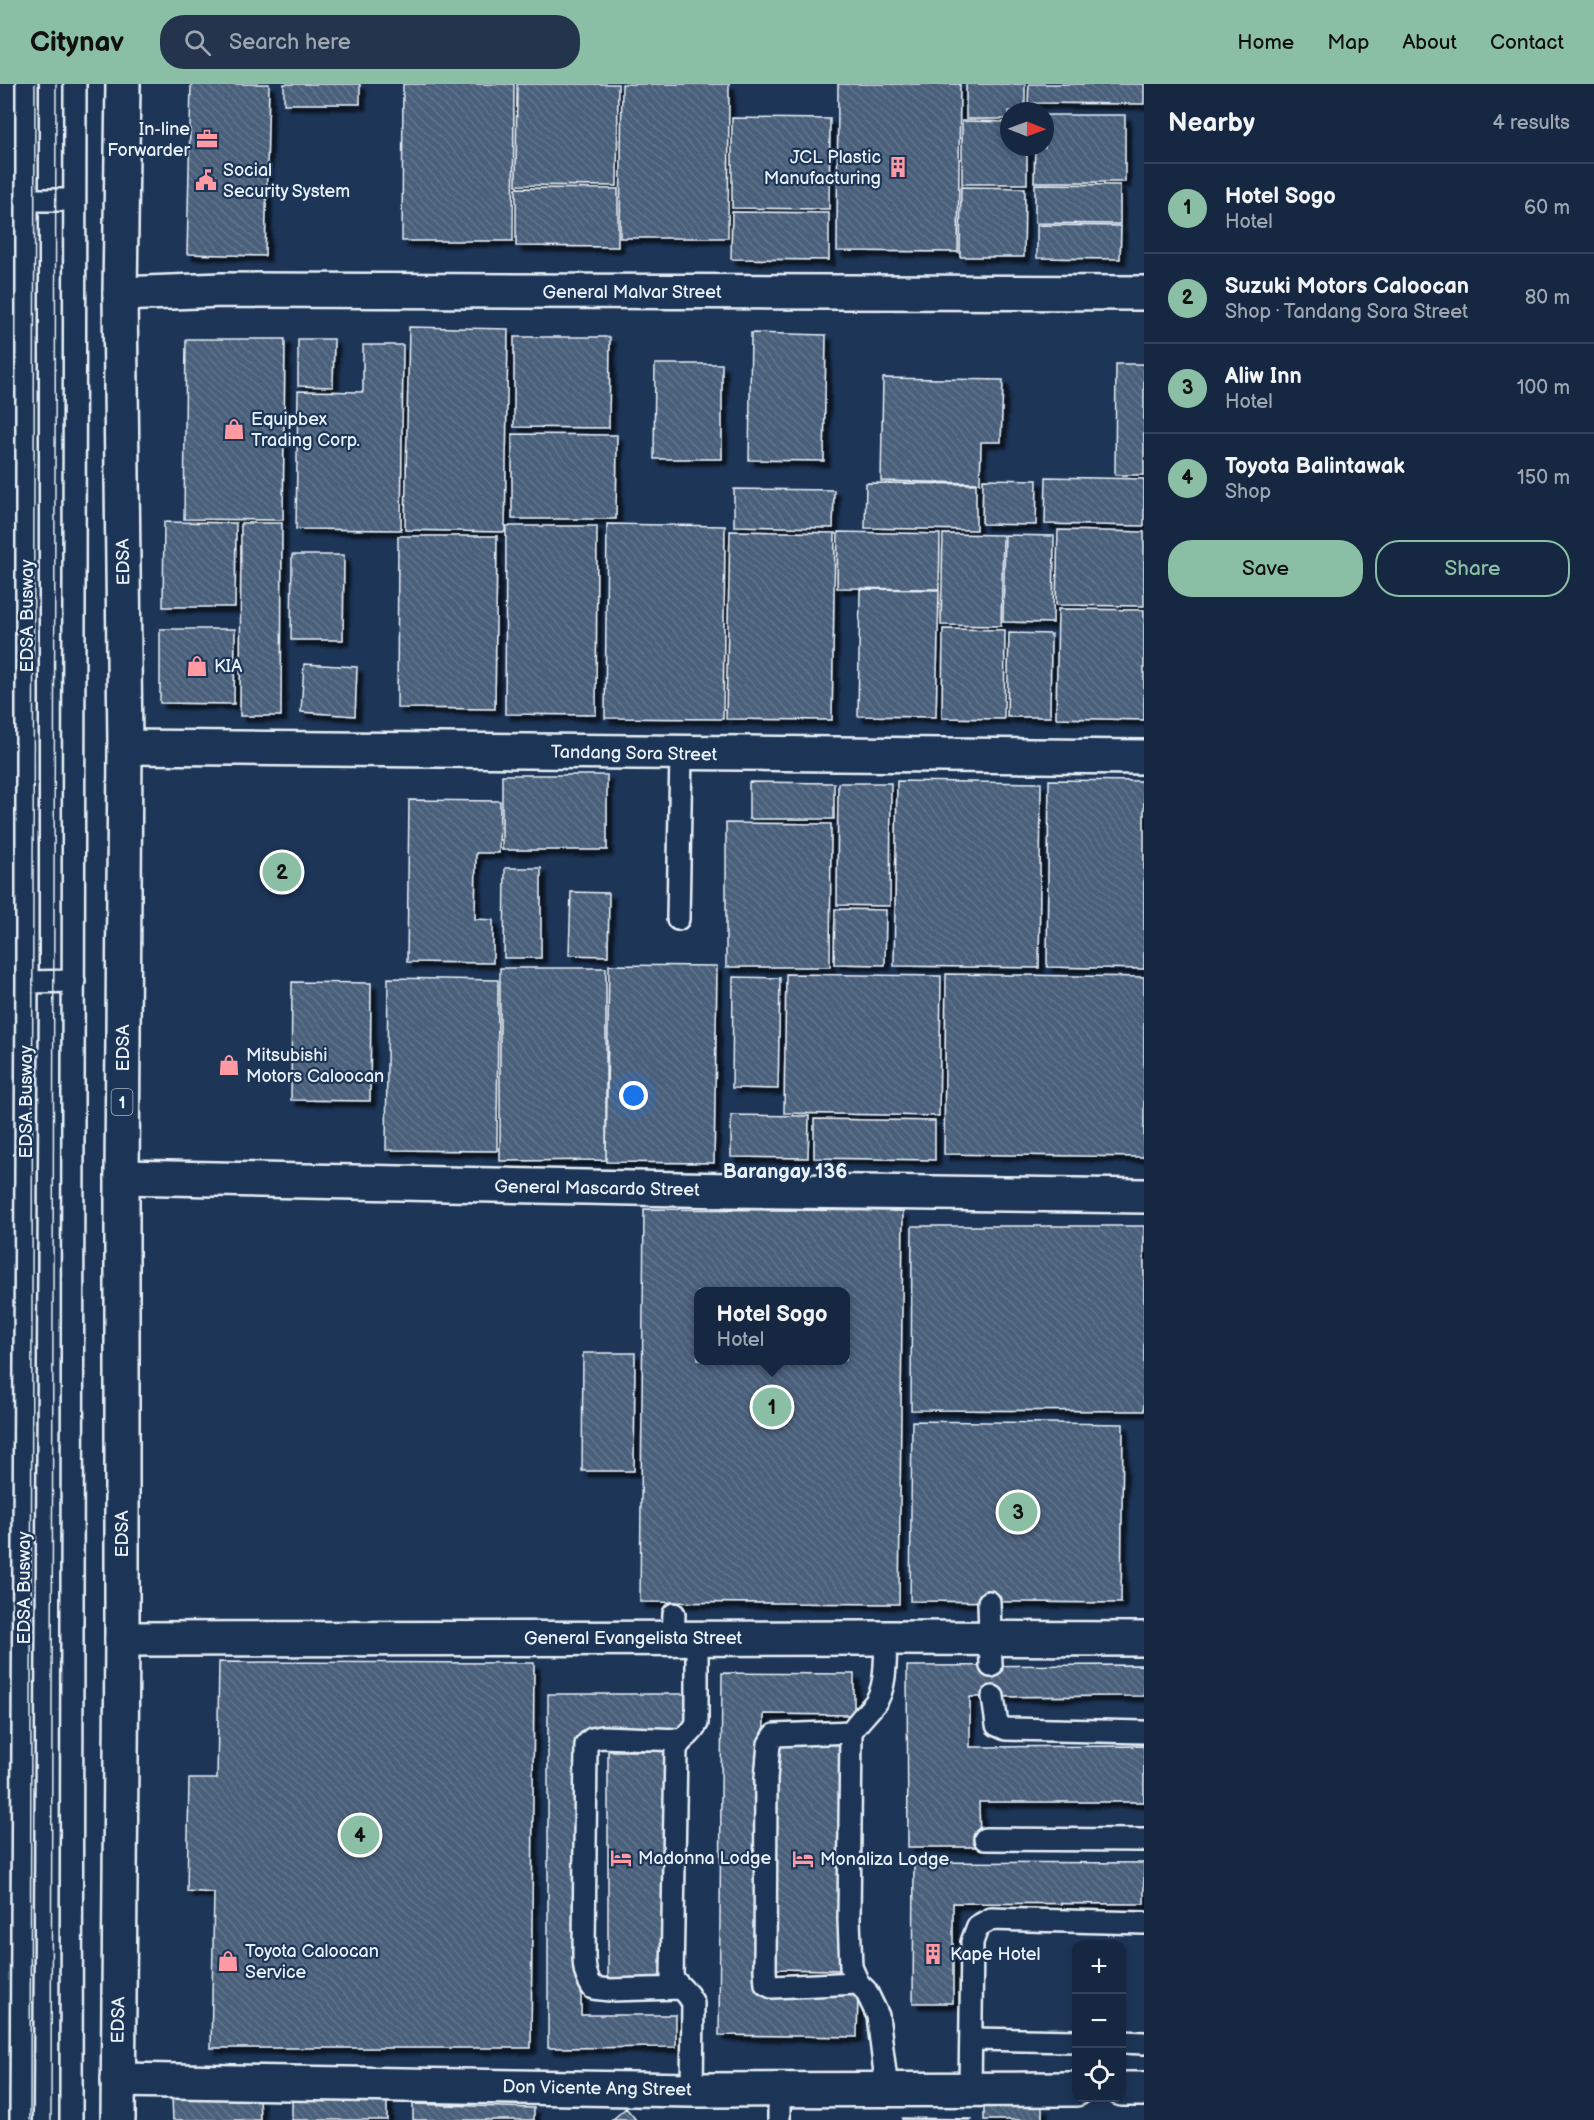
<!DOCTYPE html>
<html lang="en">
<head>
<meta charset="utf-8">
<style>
	body { margin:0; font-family:"Balsamiq Sans",sans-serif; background:#23344c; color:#f1f3f6 }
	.controls { position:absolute; right:18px; bottom:18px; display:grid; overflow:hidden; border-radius:12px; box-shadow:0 3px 9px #0003 }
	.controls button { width:54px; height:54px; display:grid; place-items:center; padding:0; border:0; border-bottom:2px solid #35445a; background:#162841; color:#f1f3f6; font:30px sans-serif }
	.compass { position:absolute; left:1000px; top:18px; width:54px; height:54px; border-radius:50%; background:#162841; box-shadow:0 3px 9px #0003; rotate:91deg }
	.you { position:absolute; left:634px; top:1012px; width:21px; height:21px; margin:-15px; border:4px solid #fff; border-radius:50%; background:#1a73e8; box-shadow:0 0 0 9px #1a73e833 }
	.badge { display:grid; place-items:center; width:39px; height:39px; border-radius:50%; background:#8abfa5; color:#111; font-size:20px; font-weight:700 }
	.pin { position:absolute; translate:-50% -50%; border:3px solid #fff; box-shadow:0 2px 6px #0006 }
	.popup { position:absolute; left:694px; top:1203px; width:156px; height:78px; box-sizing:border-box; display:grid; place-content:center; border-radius:12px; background:#162841; filter:drop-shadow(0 2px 4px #0005); font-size:20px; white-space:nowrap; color:#9ea6b1 }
	.popup b { font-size:22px; color:#f1f3f6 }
	.popup::after { content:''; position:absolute; left:50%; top:100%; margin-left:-12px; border:12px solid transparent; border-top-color:#162841 }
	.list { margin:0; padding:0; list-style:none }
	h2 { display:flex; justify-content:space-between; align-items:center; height:78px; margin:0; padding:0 24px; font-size:26px }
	h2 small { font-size:20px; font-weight:400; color:#9ea6b1 }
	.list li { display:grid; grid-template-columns:39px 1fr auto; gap:18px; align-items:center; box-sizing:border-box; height:90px; padding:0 24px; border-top:2px solid #35445a }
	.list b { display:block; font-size:22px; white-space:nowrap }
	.list p { margin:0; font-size:20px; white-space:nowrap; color:#9ea6b1 }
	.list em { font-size:20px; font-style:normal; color:#9ea6b1 }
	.actions { display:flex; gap:12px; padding:18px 24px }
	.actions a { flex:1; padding:14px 0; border:2px solid #8abfa5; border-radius:24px; text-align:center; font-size:21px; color:#8abfa5 }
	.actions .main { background:#8abfa5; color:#111 }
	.icon { flex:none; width:33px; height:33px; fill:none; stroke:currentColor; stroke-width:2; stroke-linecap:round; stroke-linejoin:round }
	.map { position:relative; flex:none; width:1144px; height:2036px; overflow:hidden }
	header { display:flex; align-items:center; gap:36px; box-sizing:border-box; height:84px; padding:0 30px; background:#8abfa5; color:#111 }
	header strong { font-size:28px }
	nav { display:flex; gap:33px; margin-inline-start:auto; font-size:21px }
	.search { width:420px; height:54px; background:#23344c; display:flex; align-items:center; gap:15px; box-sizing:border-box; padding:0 21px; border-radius:24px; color:#9ea6b1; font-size:22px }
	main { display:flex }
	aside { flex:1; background:#162841 }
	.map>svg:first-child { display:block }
</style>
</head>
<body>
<header>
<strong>Citynav</strong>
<div class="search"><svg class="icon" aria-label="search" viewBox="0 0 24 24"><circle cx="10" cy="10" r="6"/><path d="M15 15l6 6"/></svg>Search here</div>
<nav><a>Home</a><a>Map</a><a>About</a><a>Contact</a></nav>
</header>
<main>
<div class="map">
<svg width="1144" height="2036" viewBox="0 0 1144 2036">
	<defs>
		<pattern id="building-back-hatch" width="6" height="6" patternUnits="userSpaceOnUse" patternTransform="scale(1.5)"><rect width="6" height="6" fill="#495e7a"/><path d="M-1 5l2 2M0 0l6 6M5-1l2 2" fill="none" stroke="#63768e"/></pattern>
		<filter id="shadow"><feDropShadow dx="5.5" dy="5.5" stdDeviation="1.5" flood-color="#0009"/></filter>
	</defs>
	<rect width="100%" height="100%" fill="#1d3557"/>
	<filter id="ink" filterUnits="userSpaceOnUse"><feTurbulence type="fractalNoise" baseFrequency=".0167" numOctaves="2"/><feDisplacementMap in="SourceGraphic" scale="12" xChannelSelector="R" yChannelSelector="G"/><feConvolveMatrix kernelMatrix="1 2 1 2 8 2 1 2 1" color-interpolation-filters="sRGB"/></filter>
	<g filter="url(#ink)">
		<path fill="url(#building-back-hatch)" stroke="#e8f1f8" stroke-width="1.5" fill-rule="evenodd" filter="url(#shadow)" d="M 191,0 L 269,0 L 265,172 L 187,170 Z
			M 284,0 L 360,0 L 360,20 L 284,20 Z
			M 403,0 L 514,0 L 513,157 L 402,157 Z
			M 517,0 L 618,0 L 617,102 L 516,101 Z
			M 622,0 L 729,0 L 728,154 L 620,154 Z
			M 838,0 L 960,0 L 958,168 L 837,167 Z
			M 966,0 L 1025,0 L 1025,27 L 1009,27 L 1009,35 L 966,35 Z
			M 1029,0 L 1144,0 L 1144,20 L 1028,19 Z
			M 1045,31 L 1125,31 L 1125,98 L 1034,98 L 1035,63 L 1045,63 Z
			M 732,34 L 830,35 L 829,125 L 732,124 Z
			M 962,37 L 1009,38 L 1009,63 L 1027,63 L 1027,100 L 962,100 Z
			M 1035,100 L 1120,101 L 1120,140 L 1035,139 Z
			M 961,103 L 1025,104 L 1024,173 L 960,173 Z
			M 516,104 L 618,105 L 618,163 L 516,162 Z
			M 732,128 L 829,129 L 829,176 L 731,175 Z
			M 1037,141 L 1121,142 L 1120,175 L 1037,174 Z
			M 409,243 L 508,245 L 505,448 L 405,446 Z
			M 751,249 L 826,251 L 824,377 L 749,376 Z
			M 514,253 L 610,253 L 609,344 L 514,343 Z
			M 186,255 L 285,255 L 283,436 L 184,435 Z
			M 298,255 L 334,255 L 333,303 L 298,302 Z
			M 363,261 L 403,261 L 401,446 L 296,445 L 298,307 L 363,308 Z
			M 655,280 L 722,280 L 722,375 L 654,375 Z
			M 1116,280 L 1144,280 L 1144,391 L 1115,391 Z
			M 883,294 L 1003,296 L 1001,358 L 981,358 L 980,399 L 881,397 Z
			M 512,350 L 617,351 L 616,435 L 512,435 Z
			M 1046,393 L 1144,395 L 1144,442 L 1045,440 Z
			M 983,395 L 1037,396 L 1036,441 L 982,440 Z
			M 866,399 L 976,400 L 976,446 L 865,444 Z
			M 734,405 L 834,406 L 833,444 L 734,442 Z
			M 164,438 L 236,439 L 235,523 L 163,523 Z
			M 241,439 L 282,439 L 281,632 L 240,632 Z
			M 607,440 L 725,442 L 723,635 L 605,634 Z
			M 506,442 L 597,442 L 596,631 L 505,630 Z
			M 1058,446 L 1144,448 L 1144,522 L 1056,521 Z
			M 730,447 L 835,449 L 832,636 L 726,635 Z
			M 838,448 L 940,450 L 939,505 L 837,504 Z
			M 943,450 L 1003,451 L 1001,542 L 941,541 Z
			M 1005,451 L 1054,452 L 1053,539 L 1003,538 Z
			M 398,452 L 497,452 L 495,625 L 397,624 Z
			M 292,471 L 344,471 L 343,556 L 291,556 Z
			M 860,505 L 939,506 L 936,633 L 858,632 Z
			M 1058,525 L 1144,526 L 1144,636 L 1056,634 Z
			M 160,545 L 235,545 L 234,620 L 160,619 Z
			M 943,545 L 1005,546 L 1004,635 L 942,634 Z
			M 1009,549 L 1051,550 L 1050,633 L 1007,633 Z
			M 304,580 L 357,583 L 355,632 L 301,628 Z
			M 502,691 L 607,691 L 607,766 L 502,766 Z
			M 1049,696 L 1144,697 L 1144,885 L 1047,883 Z
			M 897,697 L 1041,699 L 1039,884 L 894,882 Z
			M 749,698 L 834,699 L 834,735 L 749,735 Z
			M 838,699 L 891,699 L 890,822 L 837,821 Z
			M 409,716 L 500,717 L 499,769 L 476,769 L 475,835 L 493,836 L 493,879 L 407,878 Z
			M 726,739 L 831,740 L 830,883 L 726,883 Z
			M 505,784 L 541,784 L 541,874 L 504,874 Z
			M 571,808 L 609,809 L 608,872 L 569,871 Z
			M 835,825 L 886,826 L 885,881 L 834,880 Z
			M 609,881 L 717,882 L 714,1079 L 606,1078 Z
			M 500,884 L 606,884 L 606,1076 L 500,1077 Z
			M 786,890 L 941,892 L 939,1032 L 784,1029 Z
			M 946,890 L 1144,893 L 1144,1073 L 944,1070 Z
			M 733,893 L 780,894 L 778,1005 L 732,1004 Z
			M 388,894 L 498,896 L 497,1067 L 386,1066 Z
			M 292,898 L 371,899 L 370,1017 L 291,1016 Z
			M 731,1031 L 809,1032 L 808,1074 L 731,1073 Z
			M 814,1035 L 935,1037 L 935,1076 L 814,1074 Z
			M 644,1125 L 903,1127 L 899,1520 L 640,1518 ZM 698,1208 L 846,1208 L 846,1276 L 698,1276 Z
			M 912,1142 L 1144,1142 L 1144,1327 L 911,1326 Z
			M 583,1269 L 635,1269 L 634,1387 L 582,1387 Z
			M 912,1337 L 1123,1340 L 1121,1519 L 910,1517 Z
			M 219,1578 L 534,1579 L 531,1964 L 211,1964 L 214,1809 L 187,1807 L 189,1695 L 217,1695 Z
			M 1144,1581 L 1144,1612 L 970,1613 L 970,1663 L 1144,1662 L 1144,1718 L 979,1718 L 980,1763 L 908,1763 L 907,1582 Z
			M 722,1589 L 854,1590 L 854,1631 L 764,1630 L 761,1905 L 858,1906 L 857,1953 L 719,1951 Z
			M 548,1610 L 685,1610 L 685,1648 L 582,1648 L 581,1931 L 676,1931 L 676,1963 L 548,1964 Z
			M 778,1654 L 848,1654 L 842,1886 L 772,1885 Z
			M 608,1667 L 670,1667 L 670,1902 L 608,1902 Z
			M 914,1778 L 1144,1779 L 1144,1820 L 953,1819 L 953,1919 L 913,1919 Z
			M 292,2011 L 387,2011 L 387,2036 L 292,2036 Z
			M 172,2014 L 259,2014 L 260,2036 L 173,2036 Z
			M 413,2020 L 534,2024 L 534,2036 L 413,2036 Z
			M 984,2022 L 1042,2023 L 1042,2036 L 984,2036 Z
			M 626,2024 L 636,2036 L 612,2036 Z
			M 902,2034 L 972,2035 L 972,2036 L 902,2036 Z"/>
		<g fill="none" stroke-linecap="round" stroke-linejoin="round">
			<defs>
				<path id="service" d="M 26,116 L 74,116
					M 678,835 L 681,669
					M 27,898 L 74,897
					M 989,1518 L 991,1582
					M 673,1554 L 674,1530
					M 886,1554 C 885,1573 887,1603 875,1619 C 867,1629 858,1637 851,1648 L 849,1836 L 851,1883 L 858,1899 L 866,1907 L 878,1932 L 887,2005
					M 993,1613 L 997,1641 L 1006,1645 L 1144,1648
					M 851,1648 L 775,1651 L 769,1660 L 766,1694 L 765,1887 L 766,1900 L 772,1903 L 858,1899
					M 680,1656 L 602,1653 L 592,1655 L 586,1661 L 584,1869 C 584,1883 585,1892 593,1904 L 610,1906 L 681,1904
					M 985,1755 L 1144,1756
					M 972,1955 L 1076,1957
					M 1122,1958 L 1144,1959
					M 970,2005 L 972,1858 L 978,1842 L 991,1835 L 1144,1839
					M 692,2006 L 693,1919 L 688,1911 L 672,1894 L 676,1665 C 683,1651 690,1654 697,1639 L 697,1554
					M 21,2036 L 27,898 L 27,0
					M 71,2036 L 75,0
					M 779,2036 L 779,2005"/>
				<path id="minor" d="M 125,663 L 1144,673
					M 122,1093 L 728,1106 L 1144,1112
					M 122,1555 L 886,1554 L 1144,1555
					M 118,1996 L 692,2006 L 1076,2005
					M 1122,2005 L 1144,2005"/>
				<path id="tertiary" d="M 120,210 L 222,206 L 1144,209"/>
				<path id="trunk" d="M 118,2036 L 122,1555 L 122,1093 L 125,663 L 120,210 L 123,0"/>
			</defs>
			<use href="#service" stroke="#e8f1f8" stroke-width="26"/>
			<use href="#minor" stroke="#e8f1f8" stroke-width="38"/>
			<use href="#tertiary" stroke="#e8f1f8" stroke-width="38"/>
			<use href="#trunk" stroke="#e8f1f8" stroke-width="38"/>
			<use href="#service" stroke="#1d3557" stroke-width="21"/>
			<use href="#minor" stroke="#1d3557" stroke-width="33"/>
			<use href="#tertiary" stroke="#1d3557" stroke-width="33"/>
			<use href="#trunk" stroke="#1d3557" stroke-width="33"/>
			<path stroke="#e8f1f8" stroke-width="1.5" d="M 30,2036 L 35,0
				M 51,2036 L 56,0"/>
		</g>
	</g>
	<defs>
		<symbol id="office-bare" viewBox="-9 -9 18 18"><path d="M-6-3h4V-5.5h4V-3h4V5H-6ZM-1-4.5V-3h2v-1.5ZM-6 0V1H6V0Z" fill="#ff9aa2" stroke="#1d3557" stroke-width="2.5" paint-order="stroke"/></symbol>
		<symbol id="building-bare" viewBox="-9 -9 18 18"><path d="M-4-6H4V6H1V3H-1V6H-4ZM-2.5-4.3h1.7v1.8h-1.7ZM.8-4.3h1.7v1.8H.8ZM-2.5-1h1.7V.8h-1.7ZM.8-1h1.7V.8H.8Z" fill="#ff9aa2" stroke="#1d3557" stroke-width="2.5" paint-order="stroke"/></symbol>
		<symbol id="civic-bare" viewBox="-9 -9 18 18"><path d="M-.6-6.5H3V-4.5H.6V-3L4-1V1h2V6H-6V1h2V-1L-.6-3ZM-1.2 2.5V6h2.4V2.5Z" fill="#ff9aa2" stroke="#1d3557" stroke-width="2.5" paint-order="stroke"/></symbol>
		<symbol id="shop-bare" viewBox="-9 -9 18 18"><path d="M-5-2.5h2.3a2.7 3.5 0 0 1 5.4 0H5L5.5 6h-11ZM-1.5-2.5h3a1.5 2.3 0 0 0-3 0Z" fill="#ff9aa2" stroke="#1d3557" stroke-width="2.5" paint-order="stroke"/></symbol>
		<symbol id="hotel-bare" viewBox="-9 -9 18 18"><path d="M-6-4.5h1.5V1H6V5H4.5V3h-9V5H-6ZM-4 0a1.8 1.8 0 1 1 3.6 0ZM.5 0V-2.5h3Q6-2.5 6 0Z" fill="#ff9aa2" stroke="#1d3557" stroke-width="2.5" paint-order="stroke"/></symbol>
	</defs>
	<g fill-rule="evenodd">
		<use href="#office-bare" x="192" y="40" width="30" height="30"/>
		<use href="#building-bare" x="883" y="68" width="30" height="30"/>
		<use href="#civic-bare" x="191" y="81" width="30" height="30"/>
		<use href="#shop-bare" x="219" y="330" width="30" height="30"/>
		<use href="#shop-bare" x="182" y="567" width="30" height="30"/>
		<use href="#shop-bare" x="214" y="966" width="30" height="30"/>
		<use href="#hotel-bare" x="606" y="1759" width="30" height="30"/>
		<use href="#hotel-bare" x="788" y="1760" width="30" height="30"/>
		<use href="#building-bare" x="918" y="1855" width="30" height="30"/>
		<use href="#shop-bare" x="213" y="1862" width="30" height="30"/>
	</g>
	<g text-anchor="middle" stroke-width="4.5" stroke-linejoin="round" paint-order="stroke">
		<rect fill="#1d3557" stroke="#abb9c8" stroke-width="1.5" x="111.5" y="1005" width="21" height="26" rx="4.5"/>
		<g font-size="16" font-weight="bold" fill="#e8f1f8">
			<text x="122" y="1024">1</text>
		</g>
		<g font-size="18" fill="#e8f1f8" stroke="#1d3557" text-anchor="start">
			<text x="190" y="51" text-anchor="end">In-line<tspan x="190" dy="21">Forwarder</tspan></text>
			<text x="881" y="79" text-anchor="end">JCL Plastic<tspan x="881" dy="21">Manufacturing</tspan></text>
			<text x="223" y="92">Social<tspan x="223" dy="21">Security System</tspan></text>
			<text x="251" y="341">Equipbex<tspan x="251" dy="21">Trading Corp.</tspan></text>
			<text x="214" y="588">KIA</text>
			<text x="246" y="977">Mitsubishi<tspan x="246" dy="21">Motors Caloocan</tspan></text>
			<text x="638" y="1780">Madonna Lodge</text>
			<text x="820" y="1781">Monaliza Lodge</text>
			<text x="245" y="1873">Toyota Caloocan<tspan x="245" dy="21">Service</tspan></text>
			<text x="950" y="1876">Kape Hotel</text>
		</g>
		<g font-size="18" fill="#e8f1f8" stroke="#1d3557">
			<text x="632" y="214">General Malvar Street</text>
			<text transform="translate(123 478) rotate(-91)" y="6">EDSA</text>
			<text transform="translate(27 532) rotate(-90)" y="6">EDSA Busway</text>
			<text transform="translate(634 669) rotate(1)" y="6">Tandang Sora Street</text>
			<text transform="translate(123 964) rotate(-90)" y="6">EDSA</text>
			<text transform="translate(26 1018) rotate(-90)" y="6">EDSA Busway</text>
			<text transform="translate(597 1104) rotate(1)" y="6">General Mascardo Street</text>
			<text transform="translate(122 1450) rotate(-90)" y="6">EDSA</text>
			<text transform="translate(24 1504) rotate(-90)" y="6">EDSA Busway</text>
			<text x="633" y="1560">General Evangelista Street</text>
			<text transform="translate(118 1936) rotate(-89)" y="6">EDSA</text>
			<text transform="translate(597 2004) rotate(1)" y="6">Don Vicente Ang Street</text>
		</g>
		<g font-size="20" font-weight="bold" fill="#e8f1f8" stroke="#1d3557">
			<text x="785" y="1094">Barangay 136</text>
		</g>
	</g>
</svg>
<div class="controls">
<button>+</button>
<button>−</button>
<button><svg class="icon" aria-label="locate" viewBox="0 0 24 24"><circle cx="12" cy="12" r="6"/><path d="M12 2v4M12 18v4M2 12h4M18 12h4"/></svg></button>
</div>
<svg class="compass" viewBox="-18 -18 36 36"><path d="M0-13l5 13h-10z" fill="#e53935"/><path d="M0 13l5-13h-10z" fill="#9ea6b1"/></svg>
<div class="you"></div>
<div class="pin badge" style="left:772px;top:1323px">1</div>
<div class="popup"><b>Hotel Sogo</b>Hotel</div>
<div class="pin badge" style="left:282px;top:788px">2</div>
<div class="pin badge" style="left:1018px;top:1428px">3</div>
<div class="pin badge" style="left:360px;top:1751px">4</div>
</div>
<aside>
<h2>Nearby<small>4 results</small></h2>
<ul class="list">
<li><span class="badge">1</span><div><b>Hotel Sogo</b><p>Hotel</p></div><em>60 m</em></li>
<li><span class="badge">2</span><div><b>Suzuki Motors Caloocan</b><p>Shop · Tandang Sora Street</p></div><em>80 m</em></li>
<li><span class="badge">3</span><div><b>Aliw Inn</b><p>Hotel</p></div><em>100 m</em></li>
<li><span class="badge">4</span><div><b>Toyota Balintawak</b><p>Shop</p></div><em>150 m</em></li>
</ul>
<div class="actions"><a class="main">Save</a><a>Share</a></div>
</aside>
</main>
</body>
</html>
